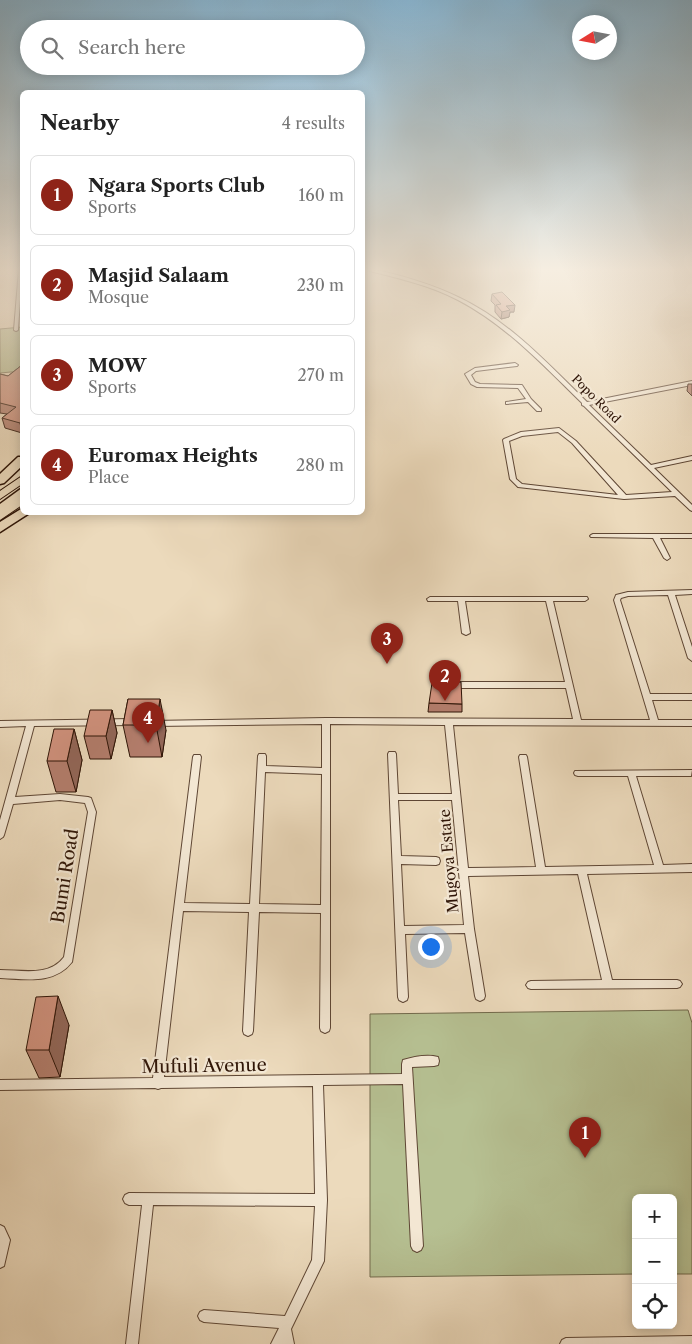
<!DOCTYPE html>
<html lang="en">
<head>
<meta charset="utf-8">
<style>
	body { margin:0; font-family:"Libre Caslon Text",serif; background:#f6f6f6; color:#222 }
	.controls { position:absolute; right:15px; bottom:15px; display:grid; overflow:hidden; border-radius:8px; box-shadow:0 2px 12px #0003 }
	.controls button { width:45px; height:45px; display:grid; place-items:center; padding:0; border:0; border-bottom:1px solid #e0e0e0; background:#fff; color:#222; font:25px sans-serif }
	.compass { position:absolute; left:572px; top:15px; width:45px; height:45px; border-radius:50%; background:#fff; box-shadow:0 2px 12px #0003; rotate:259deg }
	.you { position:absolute; left:430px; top:946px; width:18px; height:18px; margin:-12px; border:4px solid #fff; border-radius:50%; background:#1a73e8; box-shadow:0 0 0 8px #1a73e833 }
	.badge { display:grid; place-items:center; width:32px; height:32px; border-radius:50%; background:#8f2418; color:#fff; font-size:16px; font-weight:700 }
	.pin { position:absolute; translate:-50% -41px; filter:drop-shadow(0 1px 2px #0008) }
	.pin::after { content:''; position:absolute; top:26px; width:18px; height:15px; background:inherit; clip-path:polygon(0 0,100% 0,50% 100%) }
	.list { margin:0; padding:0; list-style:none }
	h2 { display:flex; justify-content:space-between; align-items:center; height:65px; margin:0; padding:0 20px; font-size:21px }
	h2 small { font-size:16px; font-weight:400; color:#767676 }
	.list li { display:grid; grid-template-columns:32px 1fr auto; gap:15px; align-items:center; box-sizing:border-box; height:80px; margin:0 10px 10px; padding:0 10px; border:1px solid #e0e0e0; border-radius:8px }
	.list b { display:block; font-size:19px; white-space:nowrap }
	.list p { margin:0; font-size:16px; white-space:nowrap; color:#767676 }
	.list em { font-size:16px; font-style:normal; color:#767676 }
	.icon { flex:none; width:28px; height:28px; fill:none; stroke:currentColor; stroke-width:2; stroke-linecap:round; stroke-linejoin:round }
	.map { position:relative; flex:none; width:692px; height:1344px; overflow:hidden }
	.search { position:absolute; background:#fff; box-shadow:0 2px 12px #0003; left:20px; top:20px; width:345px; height:55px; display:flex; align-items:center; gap:12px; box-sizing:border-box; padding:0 18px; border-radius:28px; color:#767676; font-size:19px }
	.panel { position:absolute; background:#fff; box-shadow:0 2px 12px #0003; left:20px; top:90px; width:345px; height:425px; border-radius:8px }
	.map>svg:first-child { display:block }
</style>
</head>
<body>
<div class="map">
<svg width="692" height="1344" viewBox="0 0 692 1344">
	<rect width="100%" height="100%" fill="#ecdabc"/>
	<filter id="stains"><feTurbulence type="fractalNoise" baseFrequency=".004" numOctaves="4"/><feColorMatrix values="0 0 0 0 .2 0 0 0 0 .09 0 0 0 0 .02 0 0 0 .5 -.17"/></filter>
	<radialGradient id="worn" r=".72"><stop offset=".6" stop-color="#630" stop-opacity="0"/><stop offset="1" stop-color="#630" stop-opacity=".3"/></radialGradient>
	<path fill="#b6c092" stroke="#726a4c" d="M 22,327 L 22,371 L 0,373 L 0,329 Z
		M 688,1010 L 692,1023 L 692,1274 L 673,1274 L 673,1198 L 636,1198 L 636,1274 L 370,1277 L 370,1014 Z"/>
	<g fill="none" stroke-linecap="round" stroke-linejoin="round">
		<defs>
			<path id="minor" d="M 19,269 L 22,269 L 18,330 L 16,331 L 14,330 Z
				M 366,269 L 373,269 C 403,276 432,284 460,298 C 510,322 548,364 587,402 L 692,381 L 692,385 L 589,405 L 651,465 L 692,456 L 692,460 L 654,468 L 692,505 L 692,511 L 690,510 L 675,496 L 624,499 L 518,487 L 510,479 L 503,440 L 504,439 L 521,432 L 559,428 L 576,441 L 626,495 L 672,492 L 584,406 L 582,405 L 582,403 C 543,365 506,325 458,300 C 429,285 398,278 366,270 ZM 558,432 L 572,443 L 618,495 L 522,484 L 516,479 L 509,441 L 522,436 Z
				M 515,363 L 518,365 L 517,366 L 476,371 L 471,375 L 475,382 L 480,384 L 522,385 L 531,399 L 541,409 L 541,411 L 537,411 L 528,402 L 506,404 L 506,402 L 526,399 L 518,388 L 477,387 L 471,384 L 465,374 L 475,368 Z
				M 593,534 L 692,534 L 692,538 L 660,538 L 670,558 L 667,560 L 664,558 L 653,538 L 591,537 L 590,536 L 591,535 Z
				M 692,590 L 692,594 L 675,595 L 692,647 L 692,661 L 688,658 L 668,595 L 628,596 L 621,598 L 620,600 L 650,694 L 692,694 L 692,700 L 652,700 L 658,720 L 692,720 L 692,726 L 453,725 L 468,868 L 536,867 L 519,757 L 520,755 L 526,755 L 527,757 L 545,867 L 654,865 L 628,776 L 578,776 L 575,775 L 574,773 L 575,771 L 692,770 L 691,776 L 636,776 L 663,865 L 692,864 L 692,872 L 587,874 L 612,980 L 677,980 L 680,981 L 682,984 L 680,987 L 677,988 L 531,989 L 528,988 L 526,985 L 528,982 L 531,981 L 602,980 L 578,874 L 468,876 L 474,929 L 485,996 L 484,999 L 480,1001 L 476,999 L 475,996 L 465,933 L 405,934 L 408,997 L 407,1000 L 403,1002 L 399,1000 L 398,997 L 388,754 L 389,752 L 395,752 L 396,754 L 398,794 L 452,794 L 445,725 L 330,724 L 330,1028 L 329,1031 L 325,1033 L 321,1031 L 320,1028 L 321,913 L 259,912 L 253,1031 L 252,1034 L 248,1036 L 244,1034 L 243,1031 L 249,912 L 183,911 L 164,1077 L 402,1074 L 402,1064 L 403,1060 C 413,1057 427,1054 438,1057 L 439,1061 L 438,1065 L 434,1066 L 412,1067 L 423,1246 L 421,1250 L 417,1252 L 413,1250 L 411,1246 L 403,1084 L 323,1085 L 327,1200 L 324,1261 L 291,1329 L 294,1344 L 271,1344 L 279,1328 L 204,1322 L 200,1320 L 198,1316 L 200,1312 L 204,1310 L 285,1316 L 312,1260 L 315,1206 L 153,1205 L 138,1344 L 126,1344 L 142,1205 L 129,1205 L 125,1203 L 123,1199 L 125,1195 L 129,1193 L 315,1194 L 313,1086 L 161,1088 L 158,1089 L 155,1088 L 0,1090 L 0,1080 L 153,1078 L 193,757 L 194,755 L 200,755 L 201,757 L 184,903 L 250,904 L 258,756 L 259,754 L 265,754 L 266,756 L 266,766 L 322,768 L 322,724 L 154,726 L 151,725 L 150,723 L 151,721 L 326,718 L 573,719 L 566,688 L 451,688 L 447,685 L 451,682 L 565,682 L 546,601 L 465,601 L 470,633 L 466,635 L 462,633 L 458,601 L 428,601 L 427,599 L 430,597 L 587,597 L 588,599 L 585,601 L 553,601 L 581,720 L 650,720 L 614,600 L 616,595 L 628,592 ZM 265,772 L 322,774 L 321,905 L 259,904 ZM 398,800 L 452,800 L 464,925 L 404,926 L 401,864 L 436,865 L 439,864 L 440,861 L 439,858 L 436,857 L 401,856 Z
				M 133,719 L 136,720 L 137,722 L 136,724 L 133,725 L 34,726 L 15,797 L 60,794 L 88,797 L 91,798 L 96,812 L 72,962 C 54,985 26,979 0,978 L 0,970 C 22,970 49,977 64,957 L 88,812 L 85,803 L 60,800 L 13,804 L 4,835 L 3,837 L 0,839 L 0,820 L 26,726 L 0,727 L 0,721 Z
				M 0,1225 L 4,1227 L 10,1240 L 4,1266 L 0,1268 Z
				M 692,1336 L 692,1344 L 560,1344 L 562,1340 L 566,1338 Z"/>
			<path id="trunk" d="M 22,476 L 22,484 L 0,499 L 0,491 Z
				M 22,497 L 22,505 L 0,520 L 0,511 Z"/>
			<path id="motorway" d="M 18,457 L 22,457 L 22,466 L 4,483 L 0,484 L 0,474 Z
				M 22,488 L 22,498 L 0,514 L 0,504 Z
				M 21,509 L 22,509 L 22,512 L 31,512 L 0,532 L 0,522 Z"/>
		</defs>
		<use href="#minor" stroke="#5e4634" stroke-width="2"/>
		<use href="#trunk" stroke="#2f1507" stroke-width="2"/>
		<use href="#motorway" stroke="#2f1507" stroke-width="3"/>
		<use href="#minor" fill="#f3e7d3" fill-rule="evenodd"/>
		<use href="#trunk" fill="#ecdabc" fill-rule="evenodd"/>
		<use href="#motorway" fill="#ecdabc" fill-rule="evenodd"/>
	</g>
	<path fill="#b37d6c" stroke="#2f1507" d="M 492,294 L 514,312 L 510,312 L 509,317 L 501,319 L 495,312 L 495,305 L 491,301 Z
		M 22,365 L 22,433 L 5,428 L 2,418 L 7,414 L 0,413 L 0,374 L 8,376 Z
		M 688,384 L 692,384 L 692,396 L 687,391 Z
		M 128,699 L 166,730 L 162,757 L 130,757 L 123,725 Z
		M 429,703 L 462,704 L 462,712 L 428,712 Z
		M 112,710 L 117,733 L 111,759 L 90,759 L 84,736 Z
		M 74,729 L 82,760 L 76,792 L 56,792 L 47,761 Z
		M 69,1025 L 60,1077 L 39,1078 L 26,1050 Z"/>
	<path fill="#926658" stroke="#2f1507" d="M 515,305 L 514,312 L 510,312 L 509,317 L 501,319 L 502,312 L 506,306 Z
		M 22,420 L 22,433 L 20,423 Z
		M 160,699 L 166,730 L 162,757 L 156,725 Z
		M 112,710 L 117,733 L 111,759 L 106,736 Z
		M 74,729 L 82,760 L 76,792 L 67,761 Z
		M 58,996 L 69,1025 L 60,1077 L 49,1050 Z"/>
	<path fill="#d0917d" stroke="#2f1507" d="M 502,292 L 515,305 L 506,306 L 510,310 L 502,312 L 496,305 L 501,304 L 492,294 Z
		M 22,365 L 22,420 L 20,423 L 2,418 L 16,407 L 0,403 L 0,374 L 8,376 Z
		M 461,682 L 462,704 L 429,703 L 432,683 Z
		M 128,699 L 160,699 L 156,725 L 123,725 Z
		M 90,710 L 112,710 L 106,736 L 84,736 Z
		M 54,729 L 74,729 L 67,761 L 47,761 Z
		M 58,996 L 49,1050 L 26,1050 L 36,997 Z"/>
	<linearGradient id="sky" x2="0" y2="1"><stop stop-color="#88b6d3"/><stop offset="0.59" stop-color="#f6eee1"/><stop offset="1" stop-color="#f6eee1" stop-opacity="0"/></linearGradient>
	<rect width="692" height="457" fill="url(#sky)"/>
	<g text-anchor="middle" stroke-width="4.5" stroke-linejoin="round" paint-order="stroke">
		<g font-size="12" fill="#2f1507" stroke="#f3e7d3">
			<text transform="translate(596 399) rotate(45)" y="4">Popo Road</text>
		</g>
		<g font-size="15" fill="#2f1507" stroke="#f3e7d3">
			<text transform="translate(449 861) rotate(-95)" y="5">Mugoya Estate</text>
		</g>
		<g font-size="18" fill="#2f1507" stroke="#f3e7d3">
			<text transform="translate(65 876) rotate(-81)" y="6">Bumi Road</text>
			<text transform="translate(204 1066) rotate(-1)" y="6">Mufuli Avenue</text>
		</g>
	</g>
	<rect width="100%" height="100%" filter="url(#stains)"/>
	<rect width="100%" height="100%" fill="url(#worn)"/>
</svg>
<div class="controls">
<button>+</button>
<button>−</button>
<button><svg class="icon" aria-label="locate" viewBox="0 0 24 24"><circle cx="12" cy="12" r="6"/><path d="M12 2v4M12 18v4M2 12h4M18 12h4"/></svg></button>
</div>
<svg class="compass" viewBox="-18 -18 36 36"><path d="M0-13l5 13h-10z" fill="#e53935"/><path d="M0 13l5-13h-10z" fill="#767676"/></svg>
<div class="you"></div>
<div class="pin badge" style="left:585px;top:1158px">1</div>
<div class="pin badge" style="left:445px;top:701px">2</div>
<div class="pin badge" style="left:387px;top:664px">3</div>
<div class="pin badge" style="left:148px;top:743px">4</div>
<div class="search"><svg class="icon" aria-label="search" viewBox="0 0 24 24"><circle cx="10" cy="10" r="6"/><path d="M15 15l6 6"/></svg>Search here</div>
<section class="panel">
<h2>Nearby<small>4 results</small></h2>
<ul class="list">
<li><span class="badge">1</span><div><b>Ngara Sports Club</b><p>Sports</p></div><em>160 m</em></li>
<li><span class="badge">2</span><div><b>Masjid Salaam</b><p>Mosque</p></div><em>230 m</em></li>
<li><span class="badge">3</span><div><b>MOW</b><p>Sports</p></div><em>270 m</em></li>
<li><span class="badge">4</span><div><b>Euromax Heights</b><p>Place</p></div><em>280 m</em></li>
</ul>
</section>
</div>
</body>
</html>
